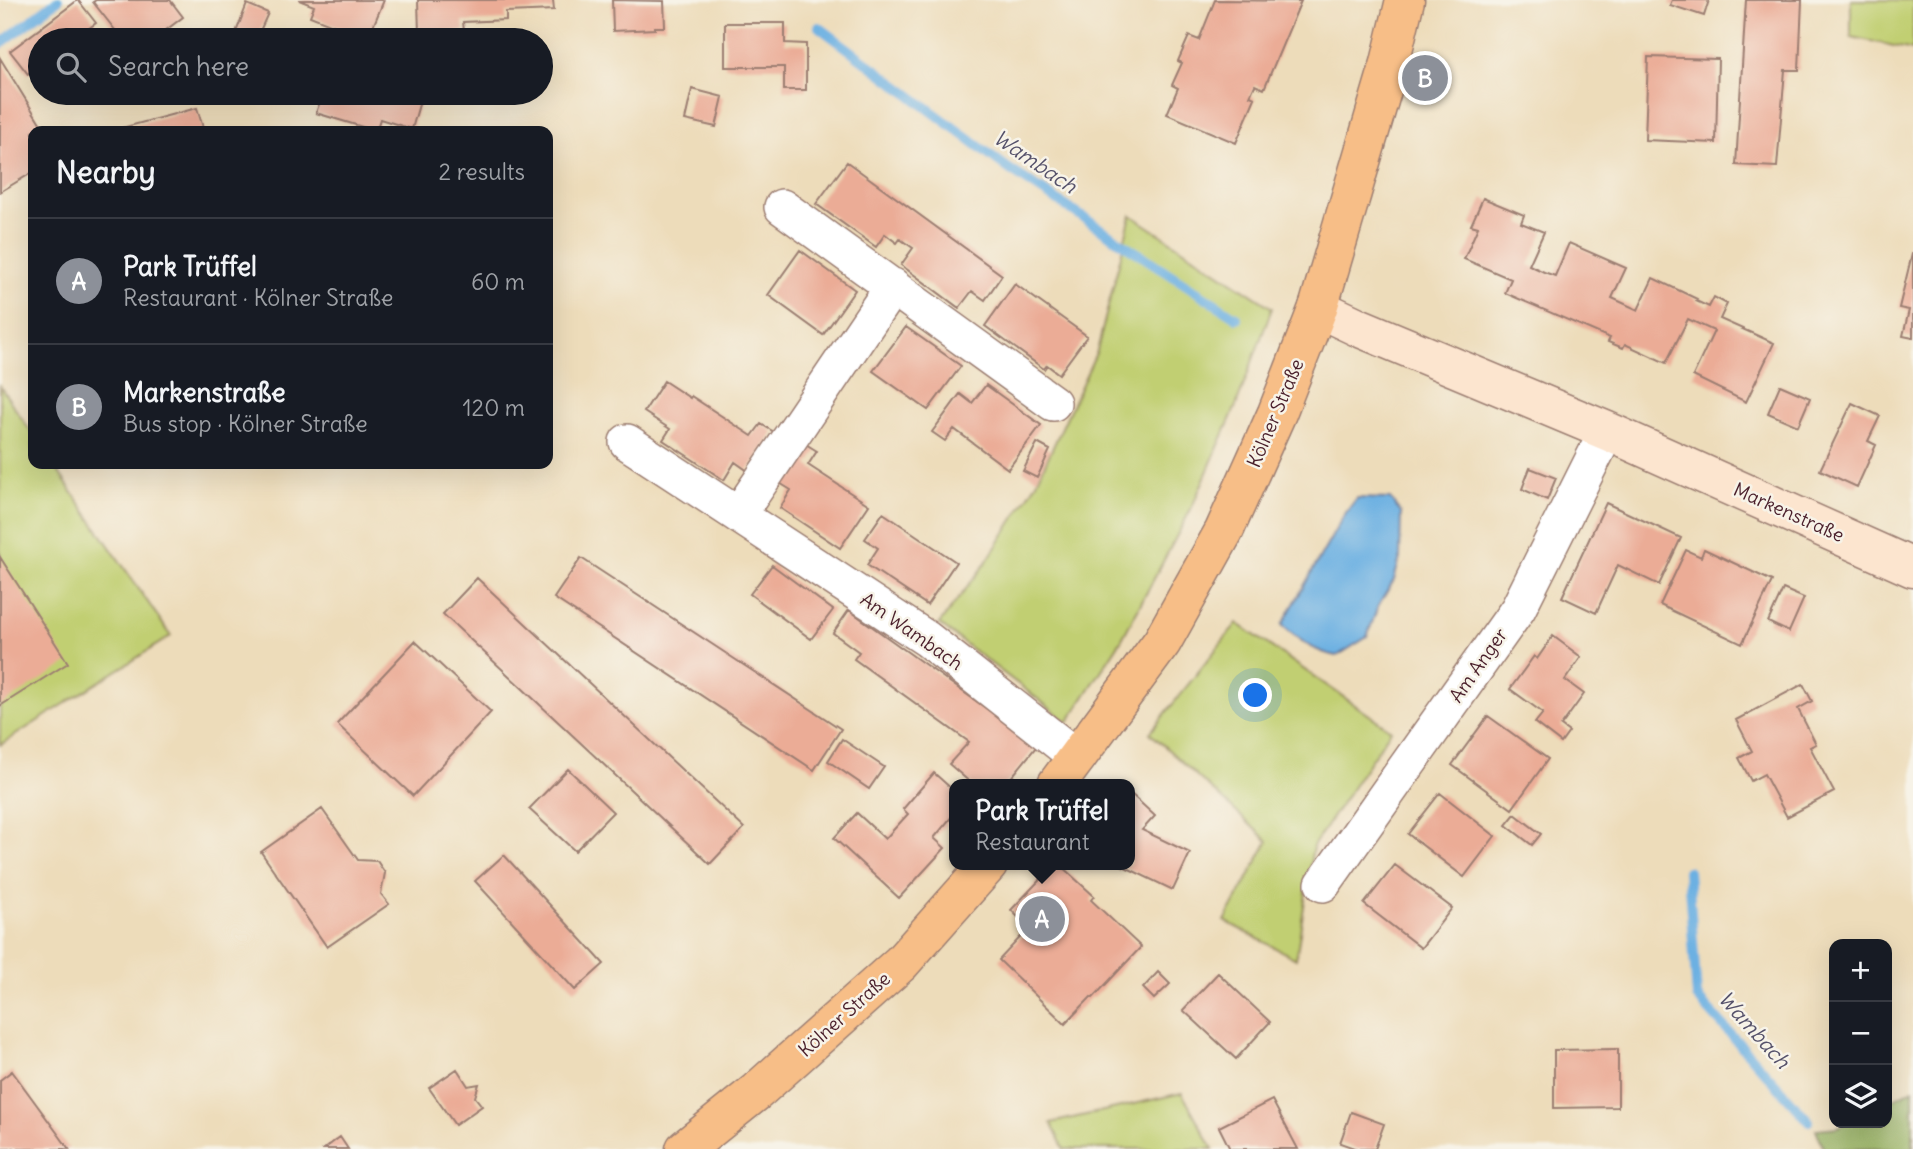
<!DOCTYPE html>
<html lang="en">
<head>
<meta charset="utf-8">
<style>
	body { margin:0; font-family:Delius,sans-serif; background:#20242c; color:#f1f3f6 }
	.controls { position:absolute; right:21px; bottom:21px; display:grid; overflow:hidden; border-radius:14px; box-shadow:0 7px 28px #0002 }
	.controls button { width:63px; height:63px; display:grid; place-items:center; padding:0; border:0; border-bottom:2px solid #363941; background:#171b24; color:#f1f3f6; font:35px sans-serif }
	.you { position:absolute; left:1256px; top:696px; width:24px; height:24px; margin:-18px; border:5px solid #fff; border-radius:50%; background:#1a73e8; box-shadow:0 0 0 10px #1a73e833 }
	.badge { display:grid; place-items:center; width:46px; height:46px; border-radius:50%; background:#8c9099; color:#fff; font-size:23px; font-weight:700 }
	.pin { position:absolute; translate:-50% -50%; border:4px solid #fff; box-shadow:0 2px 7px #0006 }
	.popup { position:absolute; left:949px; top:779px; width:186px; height:91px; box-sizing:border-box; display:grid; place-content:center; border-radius:14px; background:#171b24; filter:drop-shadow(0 2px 5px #0005); font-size:23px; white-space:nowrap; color:#9ea1a6 }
	.popup b { font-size:26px; color:#f1f3f6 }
	.popup::after { content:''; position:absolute; left:50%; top:100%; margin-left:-14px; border:14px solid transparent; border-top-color:#171b24 }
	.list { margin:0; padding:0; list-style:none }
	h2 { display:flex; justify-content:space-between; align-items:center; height:91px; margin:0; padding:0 28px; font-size:30px }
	h2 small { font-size:23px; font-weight:400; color:#9ea1a6 }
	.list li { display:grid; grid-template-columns:46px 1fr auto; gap:21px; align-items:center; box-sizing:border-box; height:126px; padding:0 28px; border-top:2px solid #363941 }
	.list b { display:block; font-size:26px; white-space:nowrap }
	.list p { margin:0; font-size:23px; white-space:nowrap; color:#9ea1a6 }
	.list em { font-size:23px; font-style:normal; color:#9ea1a6 }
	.icon { flex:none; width:38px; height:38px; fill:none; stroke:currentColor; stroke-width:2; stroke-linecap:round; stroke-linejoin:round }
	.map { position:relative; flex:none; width:1913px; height:1149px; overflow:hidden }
	.search { position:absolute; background:#171b24; box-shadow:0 7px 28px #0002; left:28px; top:28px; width:525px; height:77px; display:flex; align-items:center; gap:18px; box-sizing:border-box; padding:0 24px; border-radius:38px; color:#9ea1a6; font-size:26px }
	.panel { position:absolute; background:#171b24; box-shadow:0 7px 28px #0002; left:28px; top:126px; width:525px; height:343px; border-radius:14px }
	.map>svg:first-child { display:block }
</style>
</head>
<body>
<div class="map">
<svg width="1913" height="1149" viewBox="0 0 1913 1149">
	<rect width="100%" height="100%" fill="#f7f3e8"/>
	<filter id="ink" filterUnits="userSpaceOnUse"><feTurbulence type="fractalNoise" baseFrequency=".0143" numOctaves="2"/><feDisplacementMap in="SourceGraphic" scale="14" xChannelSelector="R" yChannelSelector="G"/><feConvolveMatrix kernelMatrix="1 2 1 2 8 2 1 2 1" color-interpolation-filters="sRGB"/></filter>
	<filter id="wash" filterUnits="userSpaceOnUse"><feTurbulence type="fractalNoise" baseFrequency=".00686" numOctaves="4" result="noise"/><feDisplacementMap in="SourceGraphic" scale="28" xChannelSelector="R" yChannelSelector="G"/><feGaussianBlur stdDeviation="1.57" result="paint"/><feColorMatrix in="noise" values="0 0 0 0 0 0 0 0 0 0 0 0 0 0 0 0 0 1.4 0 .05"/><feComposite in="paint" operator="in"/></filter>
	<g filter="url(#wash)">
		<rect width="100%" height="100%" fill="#eddcba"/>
		<path fill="#c1cf72" stroke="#86774e" stroke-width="2" d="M 1851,0 L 1913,0 L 1913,50 L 1851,37 Z
			M 1131,215 L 1272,308 L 1236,406 L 1191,509 L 1122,639 L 1068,722 L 939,624 L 985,564 L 1036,484 L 1097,351 Z
			M 0,386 L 33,435 L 33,464 L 53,464 L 171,636 L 0,745 Z
			M 1237,623 L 1391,730 L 1313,846 L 1296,959 L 1225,921 L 1268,841 L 1150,733 Z
			M 1182,1093 L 1213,1149 L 1064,1149 L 1051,1123 Z"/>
		<path fill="#98b264" stroke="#716848" stroke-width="2" d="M 1913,1089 L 1913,1149 L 1824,1149 L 1816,1129 L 1838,1127 L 1847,1123 L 1887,1123 L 1887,1102 Z"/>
		<path fill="#6cb0e2" stroke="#5b6886" stroke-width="2" d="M 1357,498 L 1390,499 L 1401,513 L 1400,558 L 1394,580 L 1378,606 L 1367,637 L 1337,656 C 1314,652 1299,640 1282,625 L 1344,515 Z"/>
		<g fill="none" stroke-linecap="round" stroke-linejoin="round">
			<path stroke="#6cb0e2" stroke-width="10" d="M 819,27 L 1009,169 L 1237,318
				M 0,44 L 58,0
				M 1688,871 L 1697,997 L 1809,1121"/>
		</g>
		<g id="blocks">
			<path fill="#ebac96" d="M 78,0 L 96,23 L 73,40 L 40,40 L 40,65 L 28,74 L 10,51 Z
				M 96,0 L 170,0 L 183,17 L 153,40 L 123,40 L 93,2 Z
				M 299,0 L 384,0 L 368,39 L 310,16 L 314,6 Z
				M 418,0 L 553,0 L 554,10 L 506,12 L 506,20 L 463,22 L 464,31 L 419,33 Z
				M 612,0 L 664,1 L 665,27 L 655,27 L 655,29 L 613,31 Z
				M 1215,0 L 1301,1 L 1264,89 L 1255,85 L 1250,96 L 1255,98 L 1236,143 L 1167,114 L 1178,88 L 1172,85 L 1182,63 L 1178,61 L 1189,36 L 1199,40 Z
				M 1672,0 L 1709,0 L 1704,16 L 1670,5 Z
				M 1746,0 L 1802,0 L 1799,70 L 1785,70 L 1777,167 L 1736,165 Z
				M 247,4 L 268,13 L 256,40 L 250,40 L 235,35 Z
				M 725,23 L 785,23 L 785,43 L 806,44 L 806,90 L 784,90 L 784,67 L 725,67 Z
				M 1648,57 L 1718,59 L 1716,143 L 1645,140 Z
				M 0,58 L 45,131 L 33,131 L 33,172 L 0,192 Z
				M 692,89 L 723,97 L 716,127 L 685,120 Z
				M 323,93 L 358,93 L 384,101 L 387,93 L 391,93 L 420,101 L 412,129 L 380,119 L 376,131 L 316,113 Z
				M 197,108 L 204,131 L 115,131 L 114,130 Z
				M 847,162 L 1002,275 L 985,300 L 972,291 L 959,308 L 901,265 L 913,248 L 900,239 L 897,243 L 885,234 L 876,247 L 816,204 Z
				M 1483,198 L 1524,215 L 1521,223 L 1544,232 L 1529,265 L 1544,272 L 1555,276 L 1569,243 L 1626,268 L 1612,298 L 1638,310 L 1653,278 L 1697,299 L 1696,301 L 1709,307 L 1714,297 L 1727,304 L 1720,319 L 1774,343 L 1746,402 L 1693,376 L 1714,331 L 1688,319 L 1666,363 L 1625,344 L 1623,348 L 1608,342 L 1610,338 L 1505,293 L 1511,279 L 1464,259 L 1478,227 L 1471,225 Z
				M 800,250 L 855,290 L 823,335 L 768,295 Z
				M 1912,254 L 1913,254 L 1913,338 L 1903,336 L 1909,310 L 1899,308 Z
				M 1015,284 L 1087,336 L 1059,374 L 1047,365 L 1044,369 L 985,326 Z
				M 906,327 L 961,366 L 928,410 L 873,371 Z
				M 664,381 L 690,398 L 691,396 L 752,436 L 761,424 L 774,432 L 748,471 L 735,462 L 724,480 L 663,440 L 670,429 L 644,412 Z
				M 986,385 L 1041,425 L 1008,469 L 954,429 L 945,441 L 932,432 L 960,394 L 972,403 Z
				M 1780,385 L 1810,398 L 1798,426 L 1768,413 Z
				M 1852,403 L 1880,416 L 1868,441 L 1876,445 L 1857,487 L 1820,470 Z
				M 804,443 L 817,451 L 808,465 L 869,505 L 840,548 L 780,508 L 791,490 L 778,482 Z
				M 1037,443 L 1050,450 L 1037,478 L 1023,471 Z
				M 1530,468 L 1556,478 L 1547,500 L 1522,489 Z
				M 1606,503 L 1681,538 L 1659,585 L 1618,565 L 1596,613 L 1562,597 Z
				M 883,513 L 956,562 L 927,605 L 867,565 L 878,548 L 865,539 Z
				M 1704,549 L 1772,581 L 1742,644 L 1660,605 L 1686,550 L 1701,557 Z
				M 0,557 L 68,663 L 0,706 Z
				M 581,558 L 841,729 L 814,770 L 554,598 Z
				M 772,565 L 833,610 L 811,639 L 750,594 Z
				M 477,578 L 744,828 L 710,864 L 443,614 Z
				M 1783,589 L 1804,598 L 1789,632 L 1768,622 Z
				M 849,610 L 994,714 L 1036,747 L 1006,784 L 972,784 L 949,764 L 969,742 L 854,659 L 859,652 L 833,633 Z
				M 1553,636 L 1581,657 L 1565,680 L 1584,694 L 1561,726 L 1569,732 L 1561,743 L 1535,723 L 1543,713 L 1510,689 L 1534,656 L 1537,659 Z
				M 415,641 L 491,712 L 413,796 L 337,724 Z
				M 1803,684 L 1812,701 L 1798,709 L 1816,744 L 1810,747 L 1834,792 L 1787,817 L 1764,774 L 1751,781 L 1739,758 L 1752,751 L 1736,720 Z
				M 1488,716 L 1548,759 L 1512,809 L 1452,765 Z
				M 842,739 L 884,767 L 869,789 L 828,761 Z
				M 568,769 L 613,812 L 575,851 L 529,809 Z
				M 934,773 L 954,791 L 954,814 L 934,838 L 945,848 L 899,898 L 834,838 L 857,813 L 885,839 L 908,814 L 903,809 Z
				M 1130,793 L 1155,816 L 1142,830 L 1190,853 L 1173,890 L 1121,865 L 1130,865 Z
				M 1440,793 L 1495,836 L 1464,877 L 1408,834 Z
				M 322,809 L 358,860 L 377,861 L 385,873 L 381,894 L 389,904 L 327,947 L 261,852 Z
				M 1515,814 L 1541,834 L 1532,845 L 1506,825 Z
				M 504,855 L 604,964 L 575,990 L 475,881 Z
				M 1054,865 L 1060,865 L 1094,896 L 1091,900 L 1141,947 L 1093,998 L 1091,997 L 1065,1024 L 999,960 L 1029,928 L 1011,910 Z
				M 1395,865 L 1452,908 L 1421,948 L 1364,904 Z
				M 1158,972 L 1170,984 L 1154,999 L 1143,988 Z
				M 1218,973 L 1270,1022 L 1236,1059 L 1183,1010 Z
				M 1618,1049 L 1618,1107 L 1554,1108 L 1554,1050 Z
				M 457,1069 L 468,1086 L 479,1084 L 475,1097 L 482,1106 L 455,1125 L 429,1088 Z
				M 12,1071 L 69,1149 L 0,1149 L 0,1080 Z
				M 1272,1100 L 1298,1149 L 1230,1149 L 1219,1127 Z
				M 1351,1112 L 1384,1124 L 1375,1149 L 1357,1149 L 1340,1143 Z
				M 340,1137 L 348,1149 L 324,1149 Z"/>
		</g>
	</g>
	<g filter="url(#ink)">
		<use href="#blocks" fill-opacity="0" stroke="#9c7e72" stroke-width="2"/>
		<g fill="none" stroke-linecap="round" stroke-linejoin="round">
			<defs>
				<path id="street" d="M 782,207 L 1053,403
					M 627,442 L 927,639 L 1078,758
					M 738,515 L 893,286
					M 1323,884 L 1518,609 L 1607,431"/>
				<path id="secondary" d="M 1318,308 L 1358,327 L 1607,431 L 1913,568"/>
				<path id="primary" d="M 1057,784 L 1162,642 L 1224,531 L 1277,413 L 1318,308 L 1390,63 L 1405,0
					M 685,1149 L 756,1092 L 901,963 L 988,865"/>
			</defs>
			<use href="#street" stroke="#9c7e72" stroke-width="38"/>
			<use href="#secondary" stroke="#9c7e72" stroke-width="41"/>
			<use href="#primary" stroke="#9c7e72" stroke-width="41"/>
			<use href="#street" stroke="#fff" stroke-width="35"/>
			<use href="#secondary" stroke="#fce5cf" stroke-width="38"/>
			<use href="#primary" stroke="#f7be87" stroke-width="38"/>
		</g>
	</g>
	<g text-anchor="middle" stroke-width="5" stroke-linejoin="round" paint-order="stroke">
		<g font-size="19" fill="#4a1f2b" stroke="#f7f3e8">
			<text transform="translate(1275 413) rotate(-67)" y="7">Kölner Straße</text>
			<text transform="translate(1789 512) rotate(24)" y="7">Markenstraße</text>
			<text transform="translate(912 631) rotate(35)" y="7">Am Wambach</text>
			<text transform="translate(1478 665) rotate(-55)" y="7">Am Anger</text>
			<text transform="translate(844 1014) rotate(-42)" y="7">Kölner Straße</text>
		</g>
		<g font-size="21" font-style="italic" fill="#56526b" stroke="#f7f3e8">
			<text transform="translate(1035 162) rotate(34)" y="7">Wambach</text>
			<text transform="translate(1754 1030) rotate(48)" y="7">Wambach</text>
		</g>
	</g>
</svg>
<div class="controls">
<button>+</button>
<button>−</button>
<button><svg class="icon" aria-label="layers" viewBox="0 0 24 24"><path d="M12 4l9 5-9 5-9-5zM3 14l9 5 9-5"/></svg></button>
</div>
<div class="you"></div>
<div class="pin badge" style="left:1042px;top:919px">A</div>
<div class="popup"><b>Park Trüffel</b>Restaurant</div>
<div class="pin badge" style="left:1425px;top:78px">B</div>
<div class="search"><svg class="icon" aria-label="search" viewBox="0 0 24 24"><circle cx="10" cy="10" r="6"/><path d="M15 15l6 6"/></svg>Search here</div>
<section class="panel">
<h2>Nearby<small>2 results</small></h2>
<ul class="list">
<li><span class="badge">A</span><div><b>Park Trüffel</b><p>Restaurant · Kölner Straße</p></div><em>60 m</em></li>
<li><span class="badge">B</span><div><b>Markenstraße</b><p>Bus stop · Kölner Straße</p></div><em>120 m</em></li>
</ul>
</section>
</div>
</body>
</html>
